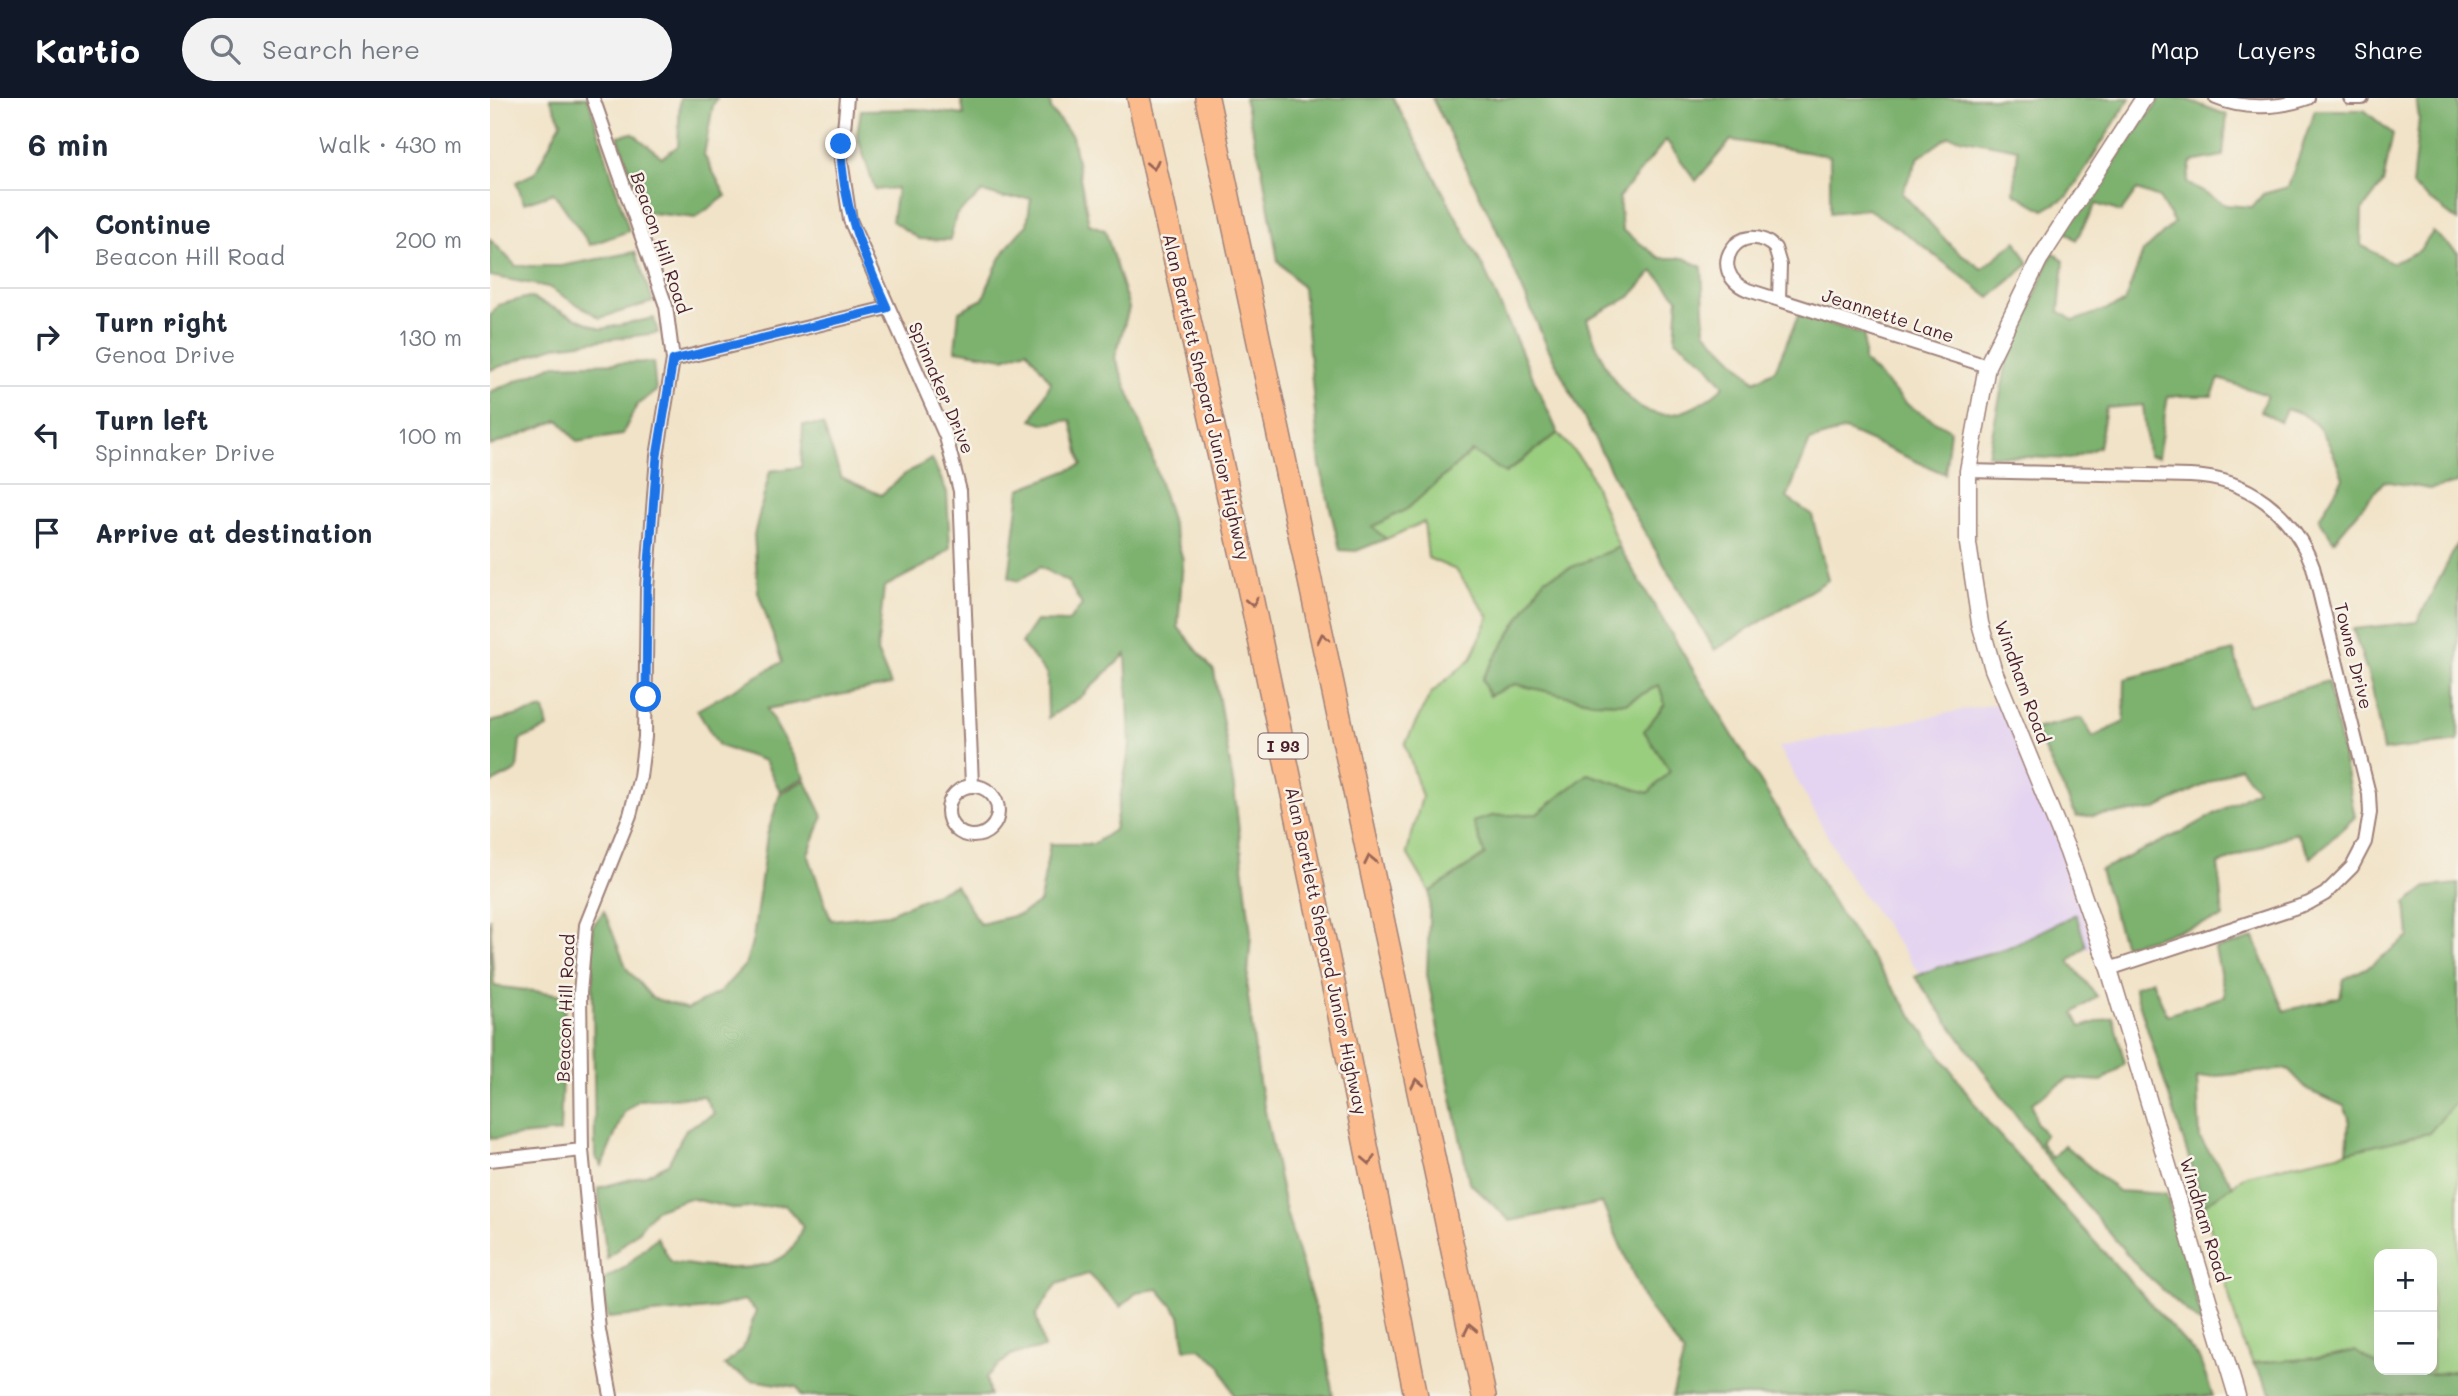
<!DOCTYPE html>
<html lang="en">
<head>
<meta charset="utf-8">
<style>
	body { margin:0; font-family:Mali,sans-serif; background:#f2f2f3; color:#1f2937 }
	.controls { position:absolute; right:21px; bottom:21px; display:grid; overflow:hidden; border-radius:14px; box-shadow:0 7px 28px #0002 }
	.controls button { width:63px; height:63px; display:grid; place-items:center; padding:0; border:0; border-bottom:2px solid #e0e1e3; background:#fff; color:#1f2937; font:35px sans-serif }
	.stop { position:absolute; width:21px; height:21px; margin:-16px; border:5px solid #1a73e8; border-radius:50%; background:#fff }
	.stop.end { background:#1a73e8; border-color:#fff; box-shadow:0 2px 7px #0008 }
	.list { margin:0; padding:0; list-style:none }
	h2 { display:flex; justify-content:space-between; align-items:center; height:91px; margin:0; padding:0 28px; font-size:30px }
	h2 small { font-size:23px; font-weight:400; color:#747a83 }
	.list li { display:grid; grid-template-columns:46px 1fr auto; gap:21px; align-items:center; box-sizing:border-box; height:98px; padding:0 28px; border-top:2px solid #e0e1e3 }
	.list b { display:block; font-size:26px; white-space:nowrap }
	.list p { margin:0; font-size:23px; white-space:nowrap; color:#747a83 }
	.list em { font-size:23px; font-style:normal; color:#747a83 }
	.icon { flex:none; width:38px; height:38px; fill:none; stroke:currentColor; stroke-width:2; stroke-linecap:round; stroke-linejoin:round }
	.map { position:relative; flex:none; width:1968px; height:1298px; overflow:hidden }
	header { display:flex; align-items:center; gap:42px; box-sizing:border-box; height:98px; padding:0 35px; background:#111827; color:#fff }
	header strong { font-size:33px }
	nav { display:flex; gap:38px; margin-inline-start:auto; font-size:24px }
	.search { width:490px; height:63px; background:#f2f2f3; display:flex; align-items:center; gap:18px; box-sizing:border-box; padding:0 24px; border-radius:38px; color:#747a83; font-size:26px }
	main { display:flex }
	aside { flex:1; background:#fff }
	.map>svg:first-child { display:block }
</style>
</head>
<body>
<header>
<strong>Kartio</strong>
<div class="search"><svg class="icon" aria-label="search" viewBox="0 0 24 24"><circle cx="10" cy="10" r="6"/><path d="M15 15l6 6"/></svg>Search here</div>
<nav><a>Map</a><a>Layers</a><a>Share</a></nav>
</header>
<main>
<aside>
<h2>6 min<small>Walk · 430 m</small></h2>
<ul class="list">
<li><svg class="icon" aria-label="ahead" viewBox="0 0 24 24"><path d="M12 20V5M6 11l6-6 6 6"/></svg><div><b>Continue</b><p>Beacon Hill Road</p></div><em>200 m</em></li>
<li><svg class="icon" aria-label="right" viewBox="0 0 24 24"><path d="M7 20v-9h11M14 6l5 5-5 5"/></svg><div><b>Turn right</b><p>Genoa Drive</p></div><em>130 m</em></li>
<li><svg class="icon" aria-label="left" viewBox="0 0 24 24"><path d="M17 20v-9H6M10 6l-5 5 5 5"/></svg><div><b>Turn left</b><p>Spinnaker Drive</p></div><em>100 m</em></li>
<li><svg class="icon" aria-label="arrive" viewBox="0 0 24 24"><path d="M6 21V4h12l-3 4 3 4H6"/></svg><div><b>Arrive at destination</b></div></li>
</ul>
</aside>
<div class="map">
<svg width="1968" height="1298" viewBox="0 0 1968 1298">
	<rect width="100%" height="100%" fill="#f7f3e8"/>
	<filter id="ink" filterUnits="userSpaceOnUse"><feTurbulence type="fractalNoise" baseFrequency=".0143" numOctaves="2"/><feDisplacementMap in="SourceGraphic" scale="14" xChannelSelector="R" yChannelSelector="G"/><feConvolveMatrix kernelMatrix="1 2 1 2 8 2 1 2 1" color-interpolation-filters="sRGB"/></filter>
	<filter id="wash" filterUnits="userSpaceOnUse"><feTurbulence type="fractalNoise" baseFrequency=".00686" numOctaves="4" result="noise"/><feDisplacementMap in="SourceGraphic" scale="28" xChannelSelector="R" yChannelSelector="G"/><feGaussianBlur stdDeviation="1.57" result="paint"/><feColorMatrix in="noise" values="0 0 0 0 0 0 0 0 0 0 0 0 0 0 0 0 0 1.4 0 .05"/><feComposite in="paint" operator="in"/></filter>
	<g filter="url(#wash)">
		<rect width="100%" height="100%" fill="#f1e3c7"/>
		<path fill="#e4d3f1" d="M 1513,604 L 1568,742 L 1604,849 L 1442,893 L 1357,774 L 1289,649 Z"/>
		<path fill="#9ace7f" stroke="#727655" stroke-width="2" d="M 1068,335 L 1097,369 L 1129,449 L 1054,481 L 992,581 L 999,598 L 1025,586 L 1103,604 L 1136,605 L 1169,587 L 1175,606 L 1154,633 L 1181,672 L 1159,696 L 1098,676 L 1047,716 L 1002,718 L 983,724 L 995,756 L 940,794 L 917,755 L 932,699 L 915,646 L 941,595 L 981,561 L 999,519 L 966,472 L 938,460 L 934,424 L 896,441 L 881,429 L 917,411 L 983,353 L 1016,375 Z
			M 1968,1001 L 1968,1272 C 1948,1276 1912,1283 1894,1272 L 1942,1272 L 1942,1156 L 1889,1156 L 1889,1269 L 1865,1253 L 1828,1260 L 1763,1265 L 1752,1244 L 1714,1107 L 1756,1077 L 1939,1035 Z"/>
		<path fill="#7bb16e" stroke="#62684c" stroke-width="2" fill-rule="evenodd" d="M 60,0 L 98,0 L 139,133 L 100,147 L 64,95 L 34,105 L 26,84 L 45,75 L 71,24 Z
			M 190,0 L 227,0 L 223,7 L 214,57 L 236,98 L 205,120 L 153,114 L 128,38 L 142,35 L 172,59 L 188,48 Z
			M 471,0 L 560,0 L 561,12 L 582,38 L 599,126 L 615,132 L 639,210 L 625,260 L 655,335 L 693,462 L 688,529 L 724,573 L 744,690 L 761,836 L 757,890 L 769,984 L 796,1114 L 834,1241 L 843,1298 L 744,1298 L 730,1267 L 710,1250 L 695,1251 L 690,1217 L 668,1191 L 647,1194 L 631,1209 L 598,1176 L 567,1186 L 546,1217 L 554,1250 L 521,1257 L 496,1279 L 500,1298 L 311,1298 L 307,1289 L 261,1282 L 234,1268 L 253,1251 L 266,1213 L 254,1202 L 220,1211 L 118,1220 L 112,1182 L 134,1170 L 167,1139 L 181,1164 C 213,1169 275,1179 300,1153 C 306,1147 309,1135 313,1128 L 295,1107 L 246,1111 L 199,1100 L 165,1112 L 149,1132 L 117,1161 L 108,1090 L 156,1077 L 178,1066 L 196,1031 L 224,1016 L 214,998 L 149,1002 L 134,1014 L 112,1068 L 105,1058 L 102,829 L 114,813 L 137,871 L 162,900 L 198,911 L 230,894 L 255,867 L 263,841 L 277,737 L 290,696 L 315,682 L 333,718 L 318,756 L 341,822 L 398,816 L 465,787 L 490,826 L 531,816 L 550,804 L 560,746 L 603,746 L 624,732 L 640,648 L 636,556 L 591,599 L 558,620 L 557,576 L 531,545 L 546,523 L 578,524 L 592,507 L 578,484 L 550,469 L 529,483 L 519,480 L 530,391 L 592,367 L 581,322 L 553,326 L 542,322 L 561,284 L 537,252 L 514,260 L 465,252 L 469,213 L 493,201 C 504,171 513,149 537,127 L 541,100 L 514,100 L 493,94 L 466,117 L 460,142 L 429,141 L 402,123 L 407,90 L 385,92 L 367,37 L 371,12 L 427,11 L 474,17 Z
			M 754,0 L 903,0 L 994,171 L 1068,335 L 1015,375 L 982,353 L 917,411 L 882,429 L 896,441 L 866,453 L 850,452 L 830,367 L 813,190 L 788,163 L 771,65 Z
			M 942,0 L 1640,0 L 1578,98 L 1554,112 L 1524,95 L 1528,51 L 1459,38 L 1428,60 L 1412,95 L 1462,149 L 1492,171 L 1526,143 L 1539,166 L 1500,200 L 1421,139 L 1378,111 L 1340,115 L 1340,58 L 1241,42 L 1206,83 L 1176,42 L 1129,99 L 1132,132 L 1170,160 L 1194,160 L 1212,169 L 1215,233 L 1265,283 L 1285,272 L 1309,216 L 1374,237 L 1374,263 L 1419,308 L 1460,332 L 1455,376 L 1355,332 L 1320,343 L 1297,400 L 1322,417 L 1338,482 L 1225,552 L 1138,406 L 1056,246 L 1005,128 ZM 1163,173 L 1188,200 L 1185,241 L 1214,263 L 1234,288 C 1159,355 1120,292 1097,221 L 1140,199 Z
			M 1671,0 L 1693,0 L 1737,17 L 1733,58 L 1701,64 L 1697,85 L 1736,107 L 1762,109 L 1773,96 L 1798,89 L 1825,12 L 1874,12 L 1903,36 L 1893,85 L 1872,113 L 1871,147 L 1903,165 L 1929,153 L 1943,134 L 1968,155 L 1968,385 L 1940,391 L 1894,383 L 1844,443 L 1829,421 L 1853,380 C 1841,350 1832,317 1796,311 L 1790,324 L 1770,313 L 1777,297 L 1729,281 L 1722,298 L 1678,298 L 1668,359 L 1658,357 L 1653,307 L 1616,310 L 1609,349 L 1580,361 L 1498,357 L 1517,264 L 1563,154 L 1574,163 L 1569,213 L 1584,223 L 1634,205 L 1653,154 L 1684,125 L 1669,100 L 1647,92 L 1631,114 L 1606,106 L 1586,142 L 1574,132 Z
			M 1926,0 L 1968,0 L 1968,123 L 1922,88 L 1929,20 Z
			M 0,141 L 26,168 L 71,168 L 145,154 L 163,204 L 110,220 L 58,189 L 0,178 Z
			M 39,199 L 111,231 L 164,220 L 168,235 L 67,248 L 0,272 L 0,218 L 8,207 Z
			M 163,264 L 166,293 L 147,307 L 132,337 L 87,344 L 69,322 L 0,348 L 0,294 L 64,267 Z
			M 313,327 L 333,327 L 351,379 L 391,397 L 416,375 L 442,361 L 457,394 L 460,450 L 446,462 L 394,489 L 387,554 L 401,587 L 277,611 L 315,679 L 290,693 L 275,663 L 229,648 L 207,612 L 292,564 L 268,494 L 264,437 L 280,373 L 311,369 Z
			M 1968,445 L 1968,643 L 1893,653 L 1882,589 L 1863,531 L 1927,524 Z
			M 1129,449 L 1349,814 L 1500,1027 L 1709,1260 L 1723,1298 L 1182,1298 L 1194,1256 L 1156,1206 L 1112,1105 L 1020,1123 L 979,1084 L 937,877 L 940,794 L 995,757 L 983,724 L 1002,718 L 1047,716 L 1098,676 L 1158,695 L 1180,673 L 1154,633 L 1175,606 L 1169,587 L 1136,605 L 1103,604 L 1025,586 L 999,598 L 992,581 L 1054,481 Z
			M 1744,553 L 1758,607 L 1838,583 L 1865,719 L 1821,760 L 1806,734 L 1728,766 L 1733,820 L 1634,848 L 1610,772 L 1694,733 L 1767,692 L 1750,669 L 1664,712 L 1587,719 L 1544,631 L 1592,620 L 1603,639 L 1634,624 L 1635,581 Z
			M 54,611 L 58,630 L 30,642 L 27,672 L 0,686 L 0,624 Z
			M 1968,786 L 1968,1001 L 1939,1035 L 1857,1054 L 1859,1020 L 1854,1008 L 1819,993 L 1798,971 L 1707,980 L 1710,1041 L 1743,1087 L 1714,1107 L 1644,889 L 1662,882 L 1677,917 L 1735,898 L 1725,851 L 1764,840 L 1794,913 L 1850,899 L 1854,881 L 1880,868 L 1919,839 L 1916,805 L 1937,789 Z
			M 1586,816 L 1596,848 L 1579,863 L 1607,898 L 1584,915 L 1591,929 L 1623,919 L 1635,966 L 1612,983 L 1578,981 L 1542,1005 L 1546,1024 L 1555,1037 L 1550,1044 L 1562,1060 L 1574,1047 L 1628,1093 L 1676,1096 L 1714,1229 L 1648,1169 L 1564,1069 L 1425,879 L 1446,870 L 1517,850 Z
			M 0,820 L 4,888 L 75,897 L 70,1034 L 0,1041 Z
			M 1865,1253 L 1889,1269 L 1889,1272 L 1901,1276 L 1948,1276 L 1968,1272 L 1968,1298 L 1783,1298 L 1763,1265 L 1828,1260 Z"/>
	</g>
	<g filter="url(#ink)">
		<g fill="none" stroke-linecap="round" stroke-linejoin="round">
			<defs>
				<path id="minor" d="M 103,0 L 176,208 L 183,262 L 167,358 L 157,491 L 155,639 L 150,679 L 140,717 L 96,827 L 90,895 L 92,1052 L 109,1232 L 121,1298
					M 357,0 L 351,62 L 360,122 L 456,339 L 470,393 L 482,687
					M 1726,0 C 1754,12 1790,10 1818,0
					M 1860,0 L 1872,0
					M 1289,201 L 1290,167 L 1285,150 C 1250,117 1213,173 1258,192 L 1497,268
					M 183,262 L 397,210
					M 1478,373 L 1700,378 C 1758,380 1803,415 1823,469 L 1879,696 L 1880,715 L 1875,744 L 1862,769 L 1835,796 L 1819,805 L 1619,871
					M458 713a25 25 0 1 1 50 0a25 25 0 1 1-50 0Z
					M 0,1062 L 92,1052"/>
				<path id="tertiary" d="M 1654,0 L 1549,162 L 1497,268 L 1478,373 L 1478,446 L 1490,525 L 1503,571 L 1578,754 L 1619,871 L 1747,1298"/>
				<path id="motorway" d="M 649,0 L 754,466 L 850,918 L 926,1298
					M 717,0 L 994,1298"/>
			</defs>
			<use href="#minor" stroke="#9e8179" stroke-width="16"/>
			<use href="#tertiary" stroke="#9e8179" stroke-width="19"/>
			<use href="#motorway" stroke="#9e8179" stroke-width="26"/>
			<use href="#minor" stroke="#fff" stroke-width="12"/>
			<use href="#tertiary" stroke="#fff" stroke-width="16"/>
			<use href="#motorway" stroke="#fbbb8c" stroke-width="23"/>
		</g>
		<defs><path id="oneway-chevron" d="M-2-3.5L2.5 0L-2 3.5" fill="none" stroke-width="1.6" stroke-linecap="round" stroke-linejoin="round" transform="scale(1.75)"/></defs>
		<g stroke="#9a6557">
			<use href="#oneway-chevron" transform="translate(663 67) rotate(78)"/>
			<use href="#oneway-chevron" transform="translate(762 504) rotate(78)"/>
			<use href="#oneway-chevron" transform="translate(833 540) rotate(-102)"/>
			<use href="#oneway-chevron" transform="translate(880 762) rotate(-102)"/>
			<use href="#oneway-chevron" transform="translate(927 985) rotate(-102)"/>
			<use href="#oneway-chevron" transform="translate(879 1062) rotate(79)"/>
			<use href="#oneway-chevron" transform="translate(980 1231) rotate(-102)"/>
		</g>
	</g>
	<g fill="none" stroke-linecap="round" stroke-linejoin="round" filter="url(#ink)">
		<path stroke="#1a73e8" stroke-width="9" d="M 156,599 L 157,491 L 167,358 L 183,262 L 397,210 C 373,156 351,107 351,46"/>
	</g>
	<g text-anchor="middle" stroke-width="5" stroke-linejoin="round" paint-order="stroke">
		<rect fill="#f7f3e8" stroke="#7e5f64" stroke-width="2" x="768.5" y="635.5" width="49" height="25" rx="5"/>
		<g font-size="16" font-weight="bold" fill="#4a1f2b">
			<text x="793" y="654">I 93</text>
		</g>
		<g font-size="18" fill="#4a1f2b" stroke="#f7f3e8">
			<text transform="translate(170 145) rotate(71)" y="6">Beacon Hill Road</text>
			<text transform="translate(1398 218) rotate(18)" y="6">Jeannette Lane</text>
			<text transform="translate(451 290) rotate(67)" y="6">Spinnaker Drive</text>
			<text transform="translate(716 299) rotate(77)" y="6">Alan Bartlett Shepard Junior Highway</text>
			<text transform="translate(1863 558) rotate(76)" y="6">Towne Drive</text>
			<text transform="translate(1532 584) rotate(70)" y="6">Windham Road</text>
			<text transform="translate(836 853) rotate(78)" y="6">Alan Bartlett Shepard Junior Highway</text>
			<text transform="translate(76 910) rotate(-88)" y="6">Beacon Hill Road</text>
			<text transform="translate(1714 1122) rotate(73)" y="6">Windham Road</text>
		</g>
	</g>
</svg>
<div class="controls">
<button>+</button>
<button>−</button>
</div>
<div class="stop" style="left:156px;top:599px"></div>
<div class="stop end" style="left:351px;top:46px"></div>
</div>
</main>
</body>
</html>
